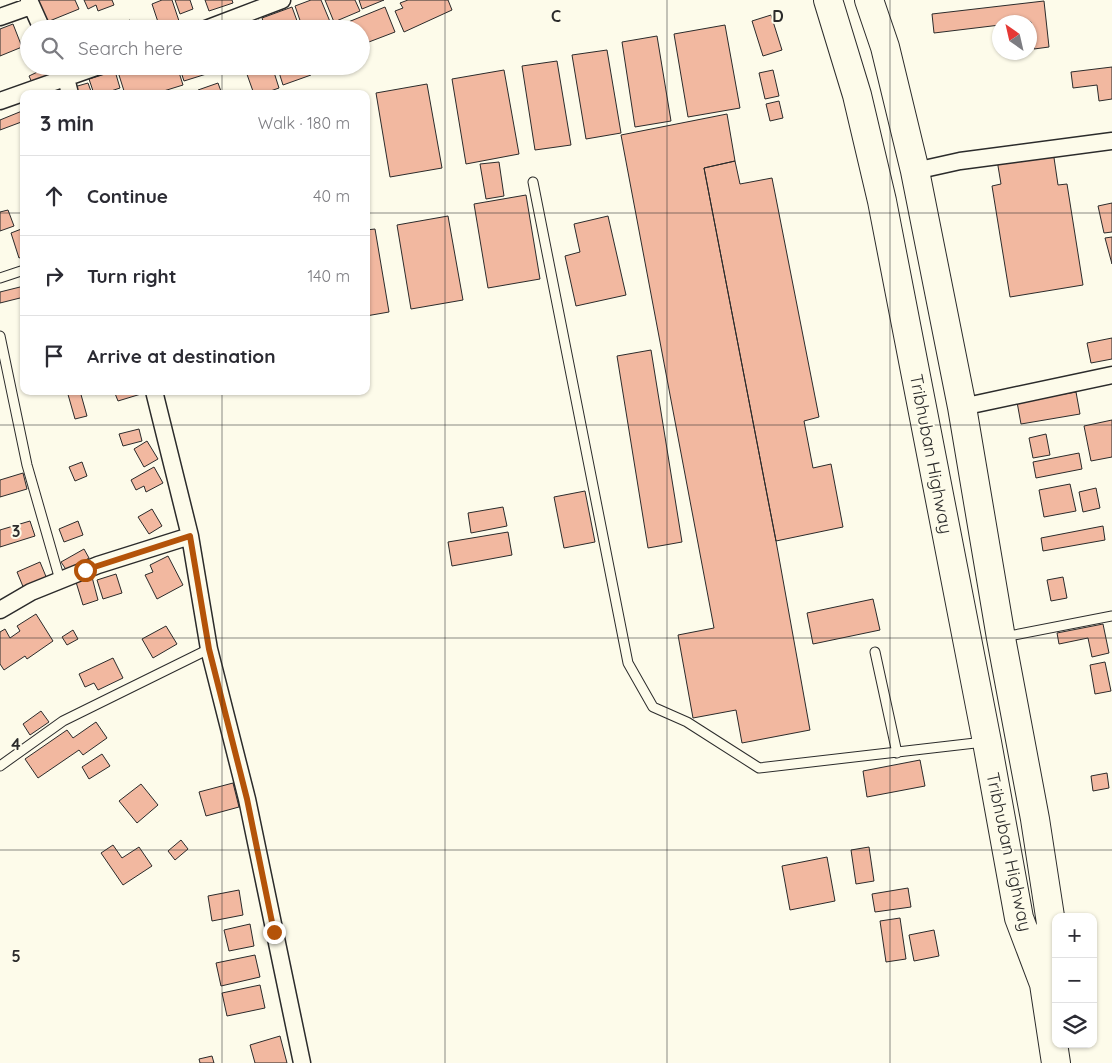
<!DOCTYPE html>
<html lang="en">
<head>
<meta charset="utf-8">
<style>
	body { margin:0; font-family:Quicksand,sans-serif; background:#f7f7f7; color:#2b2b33 }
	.controls { position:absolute; right:15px; bottom:15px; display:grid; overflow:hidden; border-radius:10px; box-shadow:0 1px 4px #0004 }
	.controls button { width:45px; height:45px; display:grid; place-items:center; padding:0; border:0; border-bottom:1px solid #e1e1e2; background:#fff; color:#2b2b33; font:25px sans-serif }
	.compass { position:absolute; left:992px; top:15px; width:45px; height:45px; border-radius:50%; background:#fff; box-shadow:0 1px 4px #0004; rotate:326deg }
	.stop { position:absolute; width:15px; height:15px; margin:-11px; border:4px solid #b45309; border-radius:50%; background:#fff }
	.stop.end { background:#b45309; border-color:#fff; box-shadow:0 1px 5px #0008 }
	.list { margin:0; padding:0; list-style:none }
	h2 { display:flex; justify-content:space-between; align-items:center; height:65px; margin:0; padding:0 20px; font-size:21px }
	h2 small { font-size:16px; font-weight:400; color:#7c7c81 }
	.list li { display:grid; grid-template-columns:32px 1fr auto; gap:15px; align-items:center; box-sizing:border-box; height:80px; padding:0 20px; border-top:1px solid #e1e1e2 }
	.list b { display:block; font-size:19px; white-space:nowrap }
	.list em { font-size:16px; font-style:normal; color:#7c7c81 }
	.icon { flex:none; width:28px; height:28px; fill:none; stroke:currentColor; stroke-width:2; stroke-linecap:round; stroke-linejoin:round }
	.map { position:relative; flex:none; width:1112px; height:1063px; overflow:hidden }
	.search { position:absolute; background:#fff; box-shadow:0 1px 4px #0004; left:20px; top:20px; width:350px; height:55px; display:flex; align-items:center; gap:12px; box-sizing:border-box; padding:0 18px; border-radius:28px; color:#7c7c81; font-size:19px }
	.panel { position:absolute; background:#fff; box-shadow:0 1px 4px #0004; left:20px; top:90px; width:350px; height:305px; border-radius:10px }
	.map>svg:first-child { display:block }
</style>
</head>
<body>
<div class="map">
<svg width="1112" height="1063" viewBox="0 0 1112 1063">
	<rect width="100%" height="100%" fill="#fdfbea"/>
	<path fill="#f2b8a0" stroke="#2b2b2b" d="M 37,0 L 75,0 L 79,9 L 47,22 Z
		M 84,0 L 112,0 L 114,5 L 98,11 L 96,5 L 88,9 Z
		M 162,0 L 172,0 L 179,21 L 160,28 L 152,4 Z
		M 175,0 L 190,0 L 193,9 L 180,14 Z
		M 205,0 L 232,0 L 233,3 L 209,11 Z
		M 311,0 L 321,0 L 331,24 L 319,29 L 303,29 L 295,6 Z
		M 325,0 L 355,0 L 360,11 L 334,22 Z
		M 359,0 L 384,0 L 362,9 Z
		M 408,0 L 448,0 L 452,10 L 404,32 L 395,11 L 403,8 L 400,3 Z
		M 1044,1 L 1049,47 L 1034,49 L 1031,22 L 1000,22 L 1000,25 L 934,33 L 932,14 Z
		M 292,7 L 300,29 L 266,29 L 262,18 Z
		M 385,7 L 395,32 L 361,45 L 361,29 L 337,29 L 336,27 Z
		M 771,15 L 782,50 L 763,56 L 752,21 Z
		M 130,20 L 133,29 L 106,29 Z
		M 259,20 L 262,29 L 237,29 Z
		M 13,24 L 22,47 L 0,56 L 0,29 Z
		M 725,25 L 740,108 L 688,117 L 674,34 Z
		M 657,36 L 671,121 L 635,127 L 622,42 Z
		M 607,50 L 621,133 L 586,139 L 572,55 Z
		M 557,61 L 571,145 L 535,150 L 522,66 Z
		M 50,66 L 54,75 L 33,85 L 29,76 Z
		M 136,66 L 177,66 L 183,85 L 154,94 L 125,94 L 118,72 Z
		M 179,66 L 217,66 L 215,67 L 216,71 L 184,81 Z
		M 244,66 L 272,66 L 279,88 L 262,94 L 254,94 Z
		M 277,66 L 308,66 L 311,75 L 283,85 Z
		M 1112,67 L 1112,99 L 1099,101 L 1097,85 L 1073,88 L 1071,72 Z
		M 504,70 L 519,154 L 466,164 L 452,79 Z
		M 773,70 L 779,96 L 765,99 L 759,73 Z
		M 115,71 L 120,88 L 102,94 L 94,94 L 89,79 Z
		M 88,83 L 92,94 L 76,94 L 74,87 Z
		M 218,83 L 222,94 L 199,94 L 198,90 Z
		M 427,84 L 442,168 L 390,177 L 376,93 Z
		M 779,101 L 783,118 L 770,121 L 766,104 Z
		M 22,111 L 24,121 L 0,130 L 0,120 Z
		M 727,114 L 735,161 L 704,168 L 776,541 L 810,730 L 742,743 L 736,710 L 693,718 L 678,635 L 714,628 L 621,135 Z
		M 1053,151 L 1058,185 L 1067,184 L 1083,285 L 1010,297 L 992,186 L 1001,184 L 997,160 Z
		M 735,161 L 740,184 L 772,178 L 819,417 L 804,421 L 813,468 L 831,464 L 843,527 L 776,541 L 704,168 Z
		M 499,162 L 504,196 L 486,199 L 480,164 Z
		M 526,195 L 540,279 L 488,288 L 474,204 Z
		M 1112,203 L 1112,232 L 1104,233 L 1098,206 Z
		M 8,210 L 14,226 L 0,231 L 0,212 Z
		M 448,216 L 463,300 L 411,309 L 397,225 Z
		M 608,216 L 626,295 L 576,306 L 565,256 L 580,252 L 574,224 Z
		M 24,228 L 24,256 L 19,258 L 11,233 Z
		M 375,229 L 389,312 L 366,316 L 366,230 Z
		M 1112,237 L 1112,264 L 1105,238 Z
		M 24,286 L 24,297 L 0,303 L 0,292 Z
		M 1112,338 L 1112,359 L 1091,363 L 1087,343 Z
		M 651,350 L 682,542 L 648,548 L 617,356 Z
		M 67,391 L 80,391 L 87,416 L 75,419 Z
		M 114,391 L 140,391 L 141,394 L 118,401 Z
		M 1076,392 L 1080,414 L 1021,424 L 1017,402 Z
		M 1112,420 L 1112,457 L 1091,461 L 1084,426 Z
		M 139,429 L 142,441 L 123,446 L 119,434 Z
		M 1046,434 L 1050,455 L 1033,458 L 1029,438 Z
		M 147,441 L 158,459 L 144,467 L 134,449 Z
		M 1079,453 L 1082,469 L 1036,478 L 1033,462 Z
		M 82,462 L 87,476 L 75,481 L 69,467 Z
		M 154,467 L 163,483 L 146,492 L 144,486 L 136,490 L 131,480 Z
		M 23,473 L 27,489 L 0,497 L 0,480 Z
		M 1070,484 L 1076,511 L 1044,517 L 1039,490 Z
		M 1096,488 L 1100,508 L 1083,512 L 1079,492 Z
		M 585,491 L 595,542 L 564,548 L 554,497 Z
		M 503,507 L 507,526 L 471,533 L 468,513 Z
		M 152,509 L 162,526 L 149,534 L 138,517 Z
		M 30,521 L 35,536 L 0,547 L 0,530 Z
		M 78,521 L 83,535 L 64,542 L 59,529 Z
		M 1103,526 L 1105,540 L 1043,551 L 1041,538 Z
		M 508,532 L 512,555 L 452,566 L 448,542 Z
		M 84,549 L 89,558 L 67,571 L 61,562 Z
		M 168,556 L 183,585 L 157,599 L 145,575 L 153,572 L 150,565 Z
		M 40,562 L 47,579 L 24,589 L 17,572 Z
		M 116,574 L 122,593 L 103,599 L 97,580 Z
		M 92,577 L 98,600 L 83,605 L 76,582 Z
		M 1063,577 L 1067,598 L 1051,601 L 1047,580 Z
		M 873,599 L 880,630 L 813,644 L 807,613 Z
		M 36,614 L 53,641 L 27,659 L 25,656 L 4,670 L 0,664 L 0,632 L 5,629 L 10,638 L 20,631 L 17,626 Z
		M 1103,624 L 1109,653 L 1092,657 L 1088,638 L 1059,644 L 1057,633 Z
		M 166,626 L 177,644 L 153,658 L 142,639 Z
		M 73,630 L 78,639 L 67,645 L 62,637 Z
		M 113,658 L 123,678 L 98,690 L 94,683 L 85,687 L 79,674 Z
		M 1105,662 L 1111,691 L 1095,694 L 1090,665 Z
		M 41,711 L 49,722 L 30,735 L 23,724 Z
		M 96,722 L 107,738 L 83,755 L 79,750 L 38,778 L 25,759 L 67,730 L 73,738 Z
		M 102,754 L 110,766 L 89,779 L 82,767 Z
		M 920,760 L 925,786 L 867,797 L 863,771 Z
		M 1107,773 L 1109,788 L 1093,791 L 1091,776 Z
		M 233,783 L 239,807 L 206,816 L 199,792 Z
		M 141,784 L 158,805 L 137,823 L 119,801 Z
		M 181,840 L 188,849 L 175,860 L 168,851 Z
		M 113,845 L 122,858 L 139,847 L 152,866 L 123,885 L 101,853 Z
		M 869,847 L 874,881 L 856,884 L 851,850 Z
		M 827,857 L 835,901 L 790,910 L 782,866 Z
		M 908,888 L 911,907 L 875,912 L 872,894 Z
		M 239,890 L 243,915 L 212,921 L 208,896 Z
		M 900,918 L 906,959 L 886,962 L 880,921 Z
		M 250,924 L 254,946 L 229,951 L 224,930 Z
		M 934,930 L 939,956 L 914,961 L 909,935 Z
		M 255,955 L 260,977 L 221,986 L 216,963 Z
		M 260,985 L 265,1008 L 227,1016 L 222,993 Z
		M 280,1036 L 287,1063 L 255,1063 L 250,1045 Z
		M 212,1056 L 214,1063 L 200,1063 L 199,1059 Z"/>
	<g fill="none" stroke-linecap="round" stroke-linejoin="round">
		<defs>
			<path id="service" d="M 533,182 L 628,663 L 653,707 L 687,722 L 759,768 L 984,742
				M 0,278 L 24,270
				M 0,336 L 27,465 L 60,580
				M 1004,637 L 1112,616
				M 875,652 L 897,753
				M 0,766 L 63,721 L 209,649"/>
			<path id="minor" d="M 29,0 L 42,29
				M 0,17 L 31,6
				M 206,29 L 282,0
				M 60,66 L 66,78 L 70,94
				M 0,101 L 99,66
				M 915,171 L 960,161 L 1112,141
				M 154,391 L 190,536 L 209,649 L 247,799 L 302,1063
				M 962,407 L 1112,375
				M 0,610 L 31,592 L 98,565 L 190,536"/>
			<path id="trunk" d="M 828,0 L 857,95 L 882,201 L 987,742 L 1019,918 L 1044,984 L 1056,1063
				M 869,0 L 885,47 L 915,171 L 962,407 L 1001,638 L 1035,819 L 1051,923 L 1044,980"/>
		</defs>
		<use href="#service" stroke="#2b2b2b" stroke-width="11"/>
		<use href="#minor" stroke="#2b2b2b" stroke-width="19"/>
		<use href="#trunk" stroke="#2b2b2b" stroke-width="30"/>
		<use href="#service" stroke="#fdfbea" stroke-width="9"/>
		<use href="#minor" stroke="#fdfbea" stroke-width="16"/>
		<use href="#trunk" stroke="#fdfbea" stroke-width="28"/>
	</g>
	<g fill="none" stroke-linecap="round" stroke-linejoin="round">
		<path stroke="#b45309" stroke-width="6" d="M 85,570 L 190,536 L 209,649 L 247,799 L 274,932"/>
	</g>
	<path fill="none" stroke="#2b2b2b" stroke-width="1" stroke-opacity="0.55" d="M 222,0 L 222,29M 445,0 L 445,1063M 667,0 L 667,1063M 890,0 L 890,1063M 222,66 L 222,94M 0,213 L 24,213M 366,213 L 1112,213M 222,391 L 222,1063M 0,425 L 1112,425M 0,638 L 1112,638M 0,850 L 1112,850"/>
	<g text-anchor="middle" stroke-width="4" stroke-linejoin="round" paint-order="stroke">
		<g font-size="18" fill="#2b2b2b" stroke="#fdfbea">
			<text transform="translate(931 454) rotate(79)" y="6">Tribhuban Highway</text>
			<text transform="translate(1009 852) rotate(78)" y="6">Tribhuban Highway</text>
		</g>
	</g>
	<g font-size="16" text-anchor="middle" font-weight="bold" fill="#2b2b2b" stroke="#fdfbea" stroke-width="4" stroke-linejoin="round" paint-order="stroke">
		<text x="556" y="22">C</text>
		<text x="778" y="22">D</text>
		<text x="16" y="537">3</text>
		<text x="16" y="750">4</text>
		<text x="16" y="962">5</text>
	</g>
</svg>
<div class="controls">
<button>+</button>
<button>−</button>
<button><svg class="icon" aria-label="layers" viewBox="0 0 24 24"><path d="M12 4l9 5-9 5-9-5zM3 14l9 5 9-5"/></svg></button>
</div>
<svg class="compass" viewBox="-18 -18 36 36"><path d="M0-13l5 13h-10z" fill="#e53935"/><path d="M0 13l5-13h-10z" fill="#7c7c81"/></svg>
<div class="stop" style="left:85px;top:570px"></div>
<div class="stop end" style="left:274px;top:932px"></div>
<div class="search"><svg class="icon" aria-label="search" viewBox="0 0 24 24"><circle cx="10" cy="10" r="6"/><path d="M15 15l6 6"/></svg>Search here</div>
<section class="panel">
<h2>3 min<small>Walk · 180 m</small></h2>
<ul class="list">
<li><svg class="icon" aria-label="ahead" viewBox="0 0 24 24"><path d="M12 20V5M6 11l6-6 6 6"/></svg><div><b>Continue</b></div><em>40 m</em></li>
<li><svg class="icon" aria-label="right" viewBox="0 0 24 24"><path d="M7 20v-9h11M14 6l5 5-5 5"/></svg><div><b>Turn right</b></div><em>140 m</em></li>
<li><svg class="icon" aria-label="arrive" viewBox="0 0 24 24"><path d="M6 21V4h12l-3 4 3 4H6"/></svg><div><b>Arrive at destination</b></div></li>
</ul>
</section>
</div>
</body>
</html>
